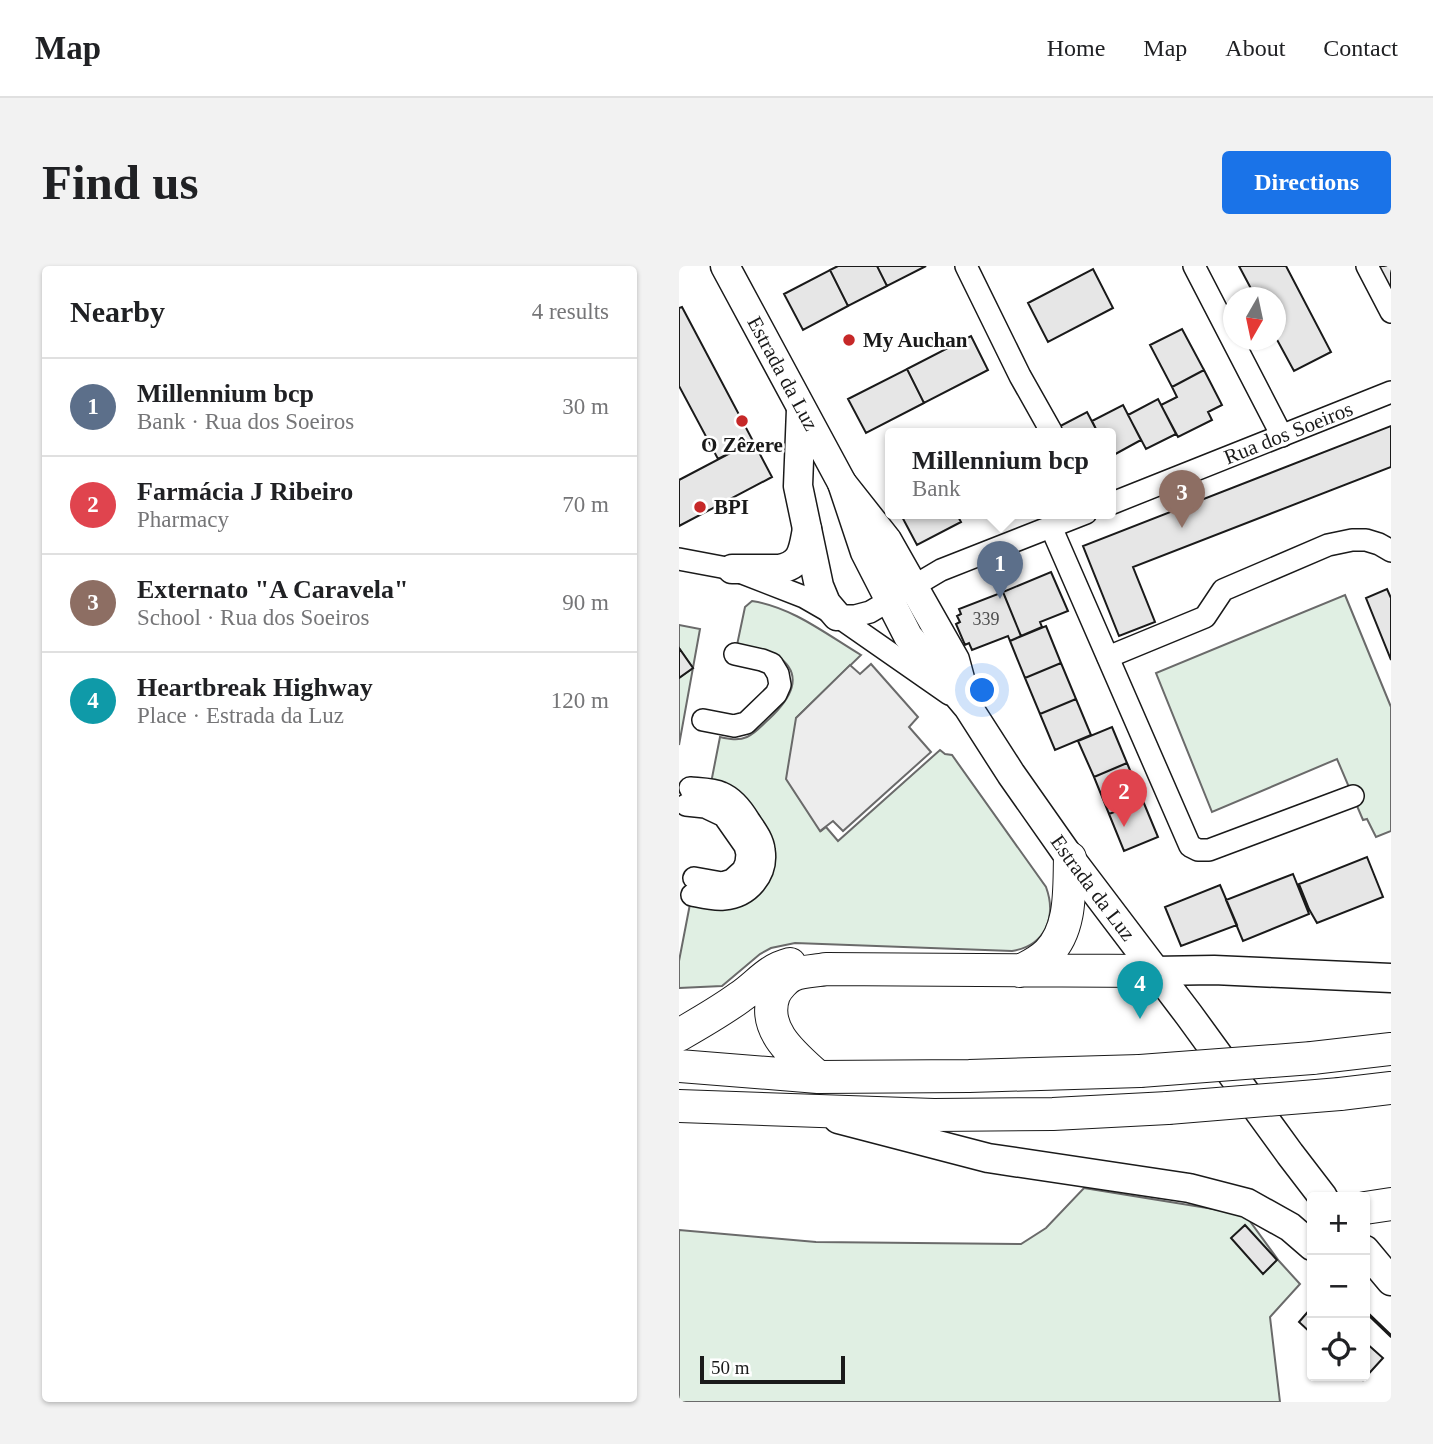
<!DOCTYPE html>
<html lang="en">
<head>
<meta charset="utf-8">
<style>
	body { margin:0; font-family:"Times New Roman",serif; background:#f2f2f2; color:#202124 }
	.controls { position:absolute; right:21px; bottom:21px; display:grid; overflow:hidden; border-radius:7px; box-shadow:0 2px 5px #0004 }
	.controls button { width:63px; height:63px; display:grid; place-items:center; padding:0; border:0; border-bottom:2px solid #e0e0e0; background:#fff; color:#202124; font:35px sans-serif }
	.compass { position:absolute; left:544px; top:21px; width:63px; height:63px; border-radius:50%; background:#fff; box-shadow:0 2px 5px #0004; rotate:189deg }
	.scale { position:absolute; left:21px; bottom:18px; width:145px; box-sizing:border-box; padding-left:7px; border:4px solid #1a1a1a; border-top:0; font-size:19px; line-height:24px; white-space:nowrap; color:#1a1a1a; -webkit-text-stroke:5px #fff; paint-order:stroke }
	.you { position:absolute; left:304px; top:425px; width:24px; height:24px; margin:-18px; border:5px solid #fff; border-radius:50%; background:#1a73e8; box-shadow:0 0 0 10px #1a73e833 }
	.badge { display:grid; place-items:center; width:46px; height:46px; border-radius:50%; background:#1a73e8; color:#fff; font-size:23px; font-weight:700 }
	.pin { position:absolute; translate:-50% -58px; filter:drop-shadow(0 2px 4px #0008) }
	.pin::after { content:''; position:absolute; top:37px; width:24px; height:21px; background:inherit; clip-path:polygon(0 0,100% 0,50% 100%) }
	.popup { position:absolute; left:206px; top:162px; width:231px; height:91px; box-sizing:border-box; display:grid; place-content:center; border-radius:7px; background:#fff; filter:drop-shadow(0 2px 5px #0005); font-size:23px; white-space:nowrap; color:#757577 }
	.popup b { font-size:26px; color:#202124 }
	.popup::after { content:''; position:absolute; left:50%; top:100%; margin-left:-14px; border:14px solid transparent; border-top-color:#fff }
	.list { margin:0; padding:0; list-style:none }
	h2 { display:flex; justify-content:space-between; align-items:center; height:91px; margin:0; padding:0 28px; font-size:30px }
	h2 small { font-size:23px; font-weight:400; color:#757577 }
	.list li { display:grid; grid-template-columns:46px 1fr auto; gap:21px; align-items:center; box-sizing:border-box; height:98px; padding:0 28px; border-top:2px solid #e0e0e0 }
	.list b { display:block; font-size:26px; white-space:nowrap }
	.list p { margin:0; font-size:23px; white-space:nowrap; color:#757577 }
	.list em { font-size:23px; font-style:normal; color:#757577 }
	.icon { flex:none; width:38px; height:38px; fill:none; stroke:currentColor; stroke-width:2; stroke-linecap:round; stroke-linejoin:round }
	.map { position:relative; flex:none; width:712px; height:1136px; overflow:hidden; border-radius:7px }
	header { display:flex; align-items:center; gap:42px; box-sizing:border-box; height:98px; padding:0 35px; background:#fff; border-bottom:2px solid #e0e0e0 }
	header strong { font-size:33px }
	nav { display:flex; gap:38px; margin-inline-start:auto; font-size:24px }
	.intro { display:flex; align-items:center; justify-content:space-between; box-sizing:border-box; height:168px; padding:0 42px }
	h1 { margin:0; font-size:49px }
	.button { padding:18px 32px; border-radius:7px; background:#1a73e8; color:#fff; font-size:24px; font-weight:700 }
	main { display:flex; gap:42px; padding:0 42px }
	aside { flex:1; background:#fff; border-radius:7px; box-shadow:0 2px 5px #0004 }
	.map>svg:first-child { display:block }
</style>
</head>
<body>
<header>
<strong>Map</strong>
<nav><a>Home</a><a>Map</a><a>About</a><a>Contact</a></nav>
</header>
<div class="intro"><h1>Find us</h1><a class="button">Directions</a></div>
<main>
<aside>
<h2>Nearby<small>4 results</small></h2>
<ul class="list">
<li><span class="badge" style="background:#5c6f8a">1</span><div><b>Millennium bcp</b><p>Bank · Rua dos Soeiros</p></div><em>30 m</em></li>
<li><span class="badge" style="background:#e0444e">2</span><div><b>Farmácia J Ribeiro</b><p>Pharmacy</p></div><em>70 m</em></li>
<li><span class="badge" style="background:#8d6e63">3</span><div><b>Externato &quot;A Caravela&quot;</b><p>School · Rua dos Soeiros</p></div><em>90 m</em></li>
<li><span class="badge" style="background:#0f9aa8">4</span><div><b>Heartbreak Highway</b><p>Place · Estrada da Luz</p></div><em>120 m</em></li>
</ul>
</aside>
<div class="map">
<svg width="712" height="1136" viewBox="0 0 712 1136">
	<rect width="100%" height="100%" fill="#fff"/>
	<path fill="#e0efe3" stroke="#6a6a6a" stroke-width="2" d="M 666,329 L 712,441 L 712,565 L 697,571 L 688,553 L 684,554 L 658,493 L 533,546 L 477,407 Z
		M 73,335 C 113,341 147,368 182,389 L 117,452 L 142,565 L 147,561 L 159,575 L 261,484 L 266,488 L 273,489 L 367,621 C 378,651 366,680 333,685 L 116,677 L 92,682 L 81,688 L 43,720 L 0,722 L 0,695 L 11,638 L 77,629 L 32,517 L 41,471 C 50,473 59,475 68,471 C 77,467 83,459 90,453 C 110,434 128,409 97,389 L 58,379 L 66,341 Z
		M 0,359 L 21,363 L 0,479 L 0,412 L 14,402 L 0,382 Z
		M 405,922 L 553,946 L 563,949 L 570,954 L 600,995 L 621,1018 L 591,1051 L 601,1136 L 0,1136 L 0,964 L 137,976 L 342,978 L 367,962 Z"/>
	<path fill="#ededed" stroke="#6a6a6a" stroke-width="2" d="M 192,398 L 239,451 L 230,461 L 252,486 L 164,565 L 154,555 L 141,565 L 107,513 L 117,452 L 171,399 L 181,408 Z"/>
	<path fill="#e6e6e6" stroke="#1a1a1a" stroke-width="2" d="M 159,0 L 198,0 L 208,20 L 169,40 L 151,4 Z
		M 198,0 L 247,0 L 208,20 Z
		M 560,0 L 607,0 L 652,86 L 615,105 L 596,70 L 596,32 L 577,32 Z
		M 692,0 L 712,0 L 712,39 Z
		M 414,3 L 434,42 L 369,76 L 349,37 Z
		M 151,4 L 169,40 L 124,64 L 105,28 Z
		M 3,41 L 74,175 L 39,193 L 0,120 L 0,42 Z
		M 503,63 L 525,104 L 493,121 L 471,79 Z
		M 292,70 L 309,104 L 245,137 L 228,103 Z
		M 228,103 L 245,137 L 187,167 L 169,133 Z
		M 525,104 L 543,139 L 529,146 L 533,154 L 499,171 L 482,139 L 498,131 L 493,121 Z
		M 479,133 L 497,168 L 467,183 L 449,149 Z
		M 444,139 L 462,174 L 431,191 L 431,167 L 419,167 L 413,155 Z
		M 408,146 L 419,167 L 368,167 Z
		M 712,160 L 712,201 L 454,301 L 476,356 L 440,370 L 404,280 Z
		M 74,175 L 93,211 L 0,260 L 0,214 Z
		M 221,247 L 277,247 L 282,256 L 238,279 Z
		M 372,306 L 389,345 L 361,356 L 363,361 L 342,370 L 324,326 Z
		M 708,323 L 712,332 L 712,394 L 687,332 Z
		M 324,326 L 342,370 L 331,375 L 329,370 L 293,384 L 290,377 L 286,379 L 277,358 L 281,356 L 278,350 L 282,348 L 280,343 Z
		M 367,360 L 382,397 L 346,412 L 331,375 Z
		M 0,382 L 14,402 L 0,412 Z
		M 382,397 L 397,433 L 361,448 L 346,412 Z
		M 397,433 L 412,469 L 376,484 L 361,448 Z
		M 433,461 L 448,497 L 415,511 L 399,475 Z
		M 448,497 L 464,535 L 430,548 L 415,511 Z
		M 464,535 L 479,571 L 445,585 L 430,548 Z
		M 688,591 L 704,631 L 638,657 L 630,643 L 620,618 Z
		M 614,608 L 630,648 L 564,675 L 547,634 Z
		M 541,619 L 558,659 L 502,680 L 486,641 Z
		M 566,959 L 598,994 L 584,1008 L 552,972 Z
		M 633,1041 L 633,1068 L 620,1056 Z
		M 686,1076 L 704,1092 L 684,1114 L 680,1110 L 686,1110 Z"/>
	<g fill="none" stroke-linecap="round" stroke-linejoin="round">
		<defs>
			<g id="minor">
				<path d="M 287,0 L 341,110 L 372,165"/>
				<path d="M 515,0 L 603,170"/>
				<path d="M 688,0 L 712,46"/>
				<path id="s1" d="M 431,238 L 712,126"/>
				<path d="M 372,261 L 511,580 L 519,584 L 530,584 L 674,530"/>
				<path d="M 0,293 L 53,303 L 125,331 L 158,350 L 270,428"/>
				<path d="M 158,350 L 176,350 L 191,346 L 262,304 L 407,247"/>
				<path d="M 429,391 L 526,351 L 544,324 L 649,279 L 673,274 L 687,274 L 700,278 L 712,285"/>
				<path d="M 24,454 L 55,460 L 67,457 L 97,428 L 101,419 L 99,408 L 93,398 L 83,394 L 56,388"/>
				<path d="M 11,522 C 21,523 34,523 43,527 C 55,532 64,544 70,554 C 76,563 84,573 85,584 C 89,609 70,631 45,633 C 34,634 23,631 13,629"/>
				<path d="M 7,539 L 26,541 L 45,550 L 66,580 L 68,588 L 67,597 L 64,604 L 53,614 L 43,617 L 15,612"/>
			</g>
			<g id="major">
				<path id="s2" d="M 46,0 L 163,217 L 208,274 L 276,394 L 286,431"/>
				<path d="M 122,143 L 119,220 L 140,320 L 147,337 L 158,350"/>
				<path id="s3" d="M 163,217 L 186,286 L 229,370 L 289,441 L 332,508 L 391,592 L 510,749 L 611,888 L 644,931"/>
				<path d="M 53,303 L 100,303 C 124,299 124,283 128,263"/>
				<path d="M 475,705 L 535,704 L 712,712"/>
				<path d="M 159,853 L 309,892 L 510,922 L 568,937 L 611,961 L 633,980"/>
				<path d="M 686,984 L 712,1015"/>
			</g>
			<path id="highway" d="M 341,705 C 351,700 361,695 369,687 C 393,663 390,623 391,592
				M 0,769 C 21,757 42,745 61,731 C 80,718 88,704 111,698
				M 633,792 L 712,783
				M 0,800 L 139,811 L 290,810 L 461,805
				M 139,811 C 116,790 82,764 95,729 C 98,722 107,712 114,709 C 123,705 137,705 147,703 L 475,705
				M 661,828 L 712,822
				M 0,840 L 255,849 L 374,848 L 489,842
				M 686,942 L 712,938"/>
		</defs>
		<use href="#minor" stroke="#1a1a1a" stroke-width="24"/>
		<use href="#major" stroke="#1a1a1a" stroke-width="31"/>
		<use href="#highway" stroke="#1a1a1a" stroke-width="34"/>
		<use href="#minor" stroke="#fff" stroke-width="21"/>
		<use href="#major" stroke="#fff" stroke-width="28"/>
		<use href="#highway" stroke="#fff" stroke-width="32"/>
		<defs>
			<path id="highway-bridge" d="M 461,805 L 633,792
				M 489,842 L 661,828"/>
		</defs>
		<use href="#highway-bridge" stroke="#1a1a1a" stroke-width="34" stroke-linecap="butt"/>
		<use href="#highway-bridge" stroke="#fff" stroke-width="32"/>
		<path stroke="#1a1a1a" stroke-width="3.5" d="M 686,1045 L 712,1070"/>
	</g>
	<g fill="#c62828" stroke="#fff" stroke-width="2.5">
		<circle cx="170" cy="74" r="7"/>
		<circle cx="63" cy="155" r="7"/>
		<circle cx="21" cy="241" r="7"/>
	</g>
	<g text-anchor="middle" stroke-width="5" stroke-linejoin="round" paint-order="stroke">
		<g font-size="18" fill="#4d4d4d">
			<text x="307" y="359">339</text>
		</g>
		<g font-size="21" font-weight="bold" fill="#1a1a1a" stroke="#fff" text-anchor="start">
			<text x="184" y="81">My Auchan</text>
			<text x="63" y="186" text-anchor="middle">O Zêzere</text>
			<text x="35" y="248">BPI</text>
		</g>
		<g font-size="21" fill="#1a1a1a" stroke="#fff">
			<text dy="7" stroke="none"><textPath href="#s2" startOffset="122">Estrada da Luz</textPath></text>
			<text dy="7" stroke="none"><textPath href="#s1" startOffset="192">Rua dos Soeiros</textPath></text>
			<text dy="7" stroke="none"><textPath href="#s3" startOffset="480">Estrada da Luz</textPath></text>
		</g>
	</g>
</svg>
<div class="controls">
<button>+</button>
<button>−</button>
<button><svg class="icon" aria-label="locate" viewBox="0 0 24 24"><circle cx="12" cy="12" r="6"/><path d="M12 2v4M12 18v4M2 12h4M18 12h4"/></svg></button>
</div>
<svg class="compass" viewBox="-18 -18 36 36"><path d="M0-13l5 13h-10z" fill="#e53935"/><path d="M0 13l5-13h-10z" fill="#757577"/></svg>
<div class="scale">50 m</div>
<div class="you"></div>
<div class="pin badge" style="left:321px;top:333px;background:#5c6f8a">1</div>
<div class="popup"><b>Millennium bcp</b>Bank</div>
<div class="pin badge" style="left:445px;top:561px;background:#e0444e">2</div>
<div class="pin badge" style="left:503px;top:262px;background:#8d6e63">3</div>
<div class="pin badge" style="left:461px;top:753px;background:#0f9aa8">4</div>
</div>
</main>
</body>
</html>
